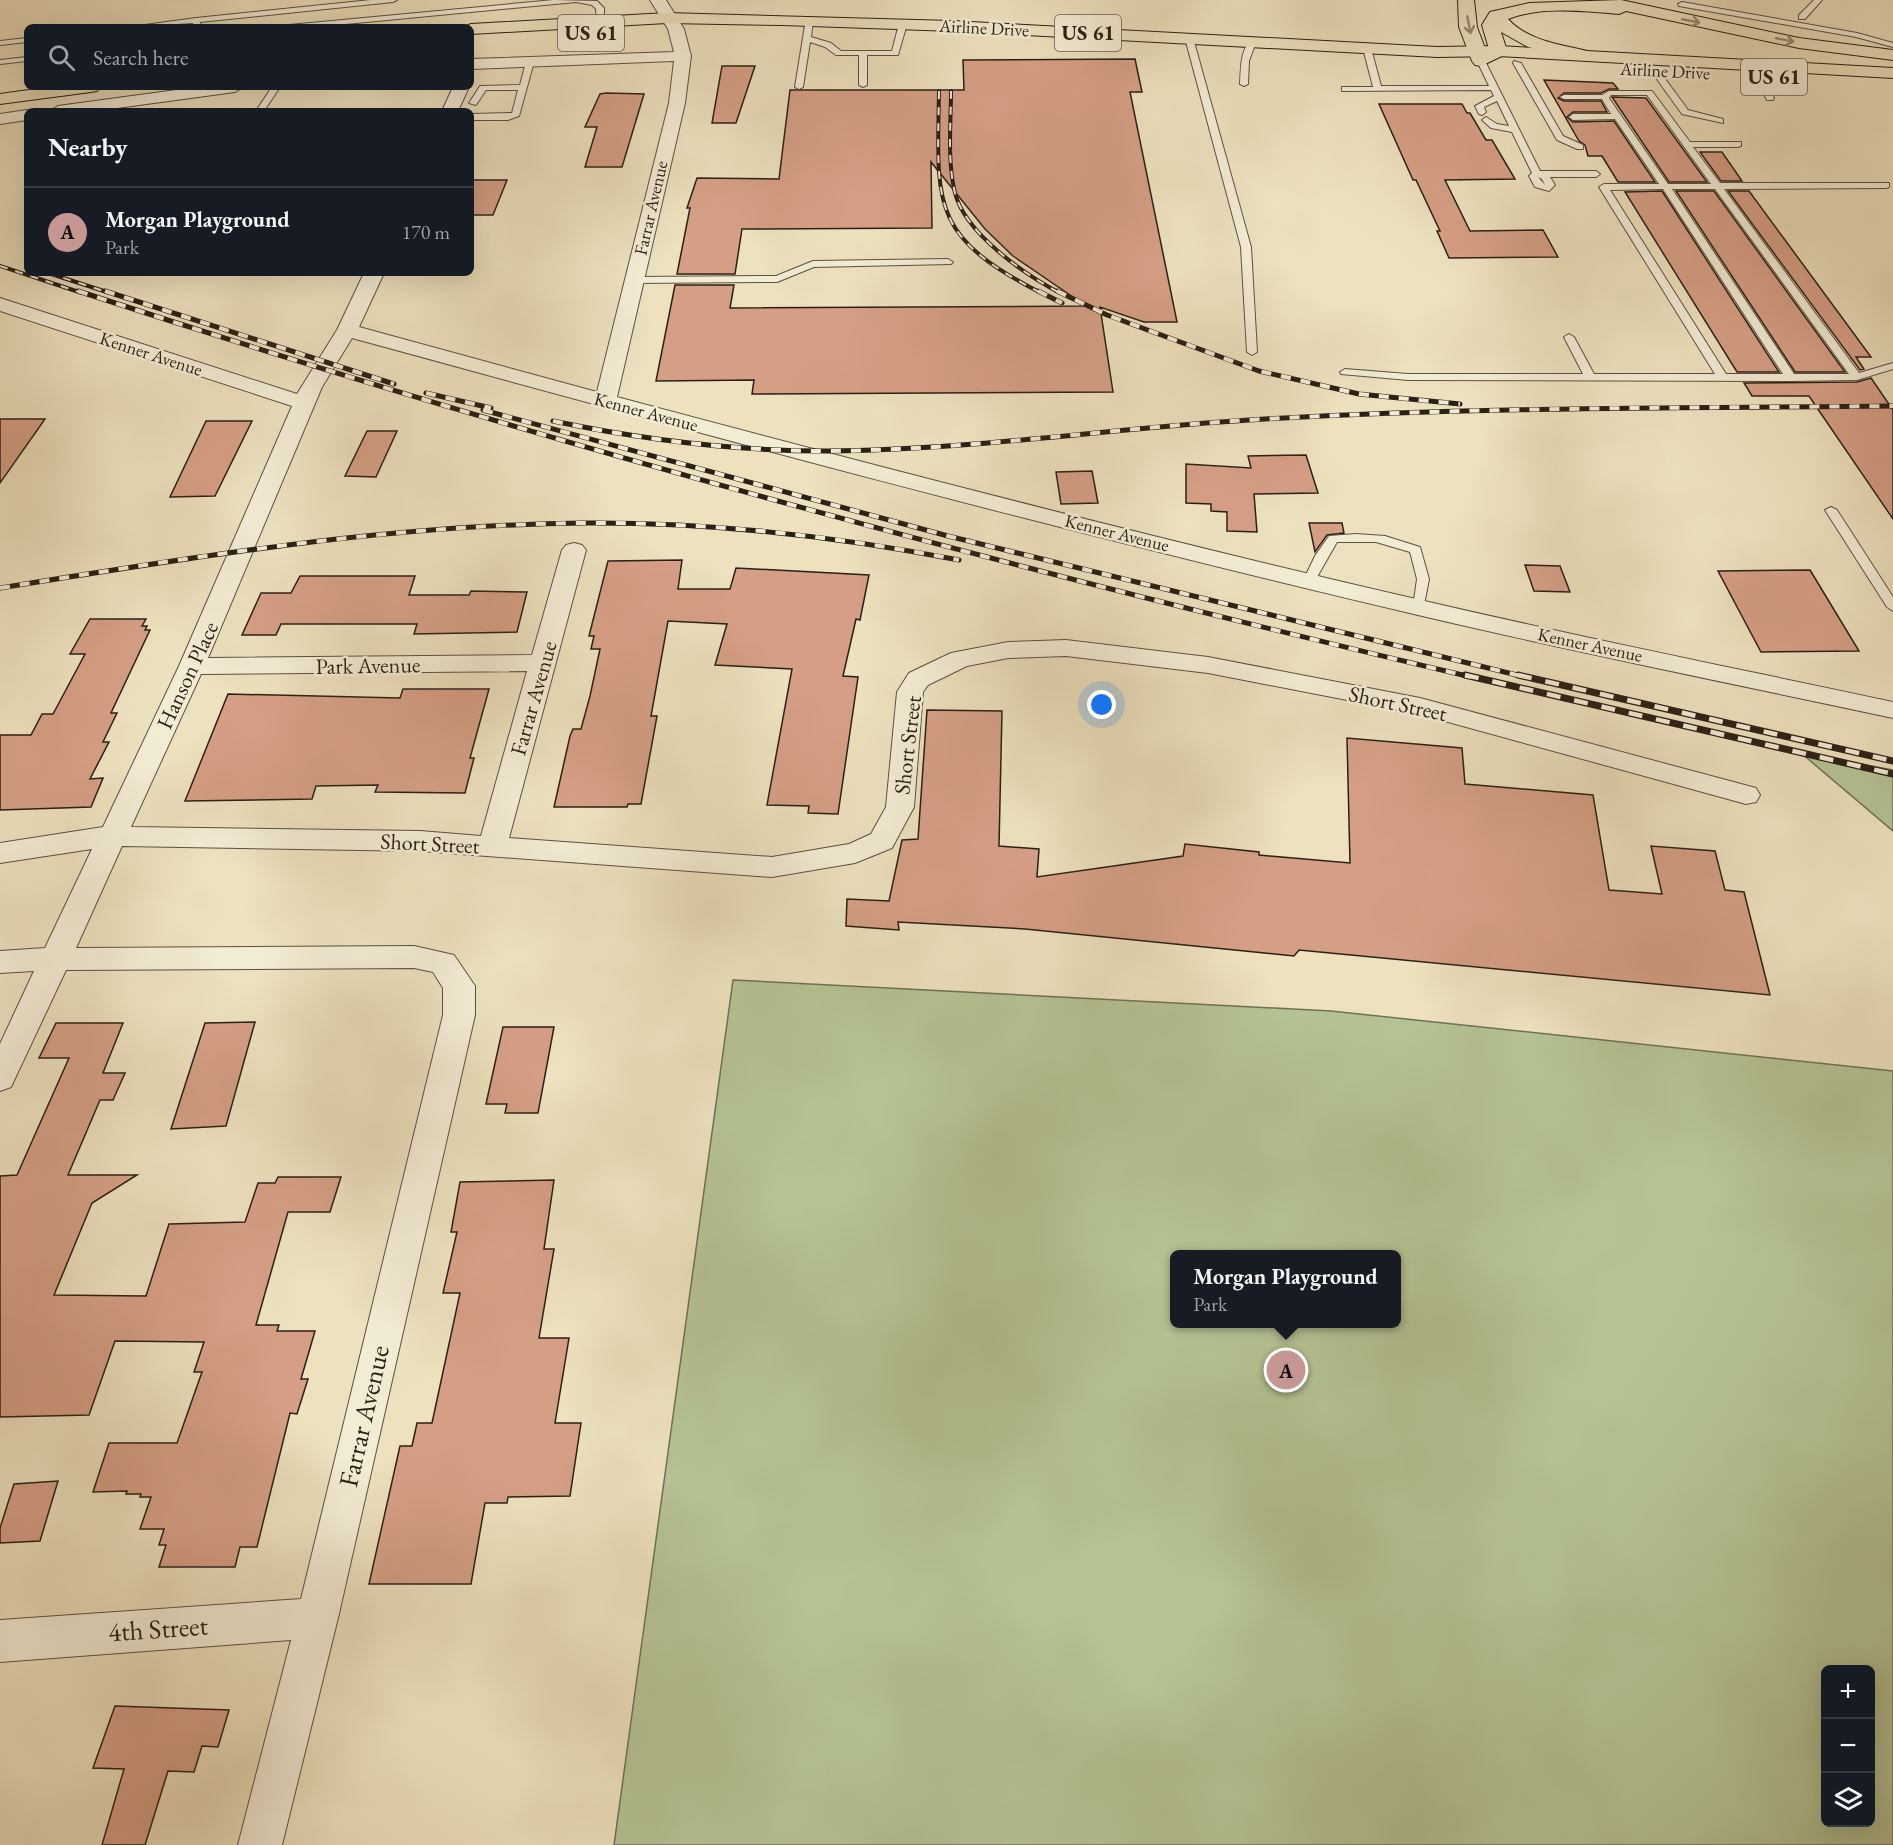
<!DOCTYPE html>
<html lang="en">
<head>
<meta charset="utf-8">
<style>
	body { margin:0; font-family:"EB Garamond",serif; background:#20242c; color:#f1f3f6 }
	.controls { position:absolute; right:18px; bottom:18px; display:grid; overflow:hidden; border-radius:9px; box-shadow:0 6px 24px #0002 }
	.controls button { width:54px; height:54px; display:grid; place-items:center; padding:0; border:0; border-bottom:2px solid #363941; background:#171b24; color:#f1f3f6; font:30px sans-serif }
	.you { position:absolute; left:1102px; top:705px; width:21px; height:21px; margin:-15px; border:4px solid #fff; border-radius:50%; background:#1a73e8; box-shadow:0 0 0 9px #1a73e833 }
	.badge { display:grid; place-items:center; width:39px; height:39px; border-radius:50%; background:#c59692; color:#111; font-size:20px; font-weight:700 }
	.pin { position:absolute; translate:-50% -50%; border:3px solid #fff; box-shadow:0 2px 6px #0006 }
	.popup { position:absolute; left:1170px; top:1250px; width:231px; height:78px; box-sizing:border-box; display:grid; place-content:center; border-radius:9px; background:#171b24; filter:drop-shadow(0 2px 4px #0005); font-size:20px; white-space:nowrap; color:#9ea1a6 }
	.popup b { font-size:22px; color:#f1f3f6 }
	.popup::after { content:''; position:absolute; left:50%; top:100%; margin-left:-12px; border:12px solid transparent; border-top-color:#171b24 }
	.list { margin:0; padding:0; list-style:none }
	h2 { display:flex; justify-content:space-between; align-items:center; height:78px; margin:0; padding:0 24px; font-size:26px }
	h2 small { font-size:20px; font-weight:400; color:#9ea1a6 }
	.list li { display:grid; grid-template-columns:39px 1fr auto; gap:18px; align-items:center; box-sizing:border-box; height:90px; padding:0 24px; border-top:2px solid #363941 }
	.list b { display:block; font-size:22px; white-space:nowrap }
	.list p { margin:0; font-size:20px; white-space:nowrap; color:#9ea1a6 }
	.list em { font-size:20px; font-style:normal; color:#9ea1a6 }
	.icon { flex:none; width:33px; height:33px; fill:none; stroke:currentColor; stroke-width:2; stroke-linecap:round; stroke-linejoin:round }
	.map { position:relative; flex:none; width:1893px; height:1845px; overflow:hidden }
	.search { position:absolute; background:#171b24; box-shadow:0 6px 24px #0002; left:24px; top:24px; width:450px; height:66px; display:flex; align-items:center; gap:15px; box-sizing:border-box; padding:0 21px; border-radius:9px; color:#9ea1a6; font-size:22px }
	.panel { position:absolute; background:#171b24; box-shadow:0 6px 24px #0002; left:24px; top:108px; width:450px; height:168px; border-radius:9px }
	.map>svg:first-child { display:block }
</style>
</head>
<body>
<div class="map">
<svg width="1893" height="1845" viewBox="0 0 1893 1845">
	<rect width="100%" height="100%" fill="#ede1be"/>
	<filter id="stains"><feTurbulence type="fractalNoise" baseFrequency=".00333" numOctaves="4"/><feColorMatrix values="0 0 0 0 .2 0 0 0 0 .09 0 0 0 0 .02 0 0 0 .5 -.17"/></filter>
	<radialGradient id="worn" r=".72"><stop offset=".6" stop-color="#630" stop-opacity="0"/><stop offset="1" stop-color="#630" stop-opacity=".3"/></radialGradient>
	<path fill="#b5c394" stroke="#707155" stroke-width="1.5" fill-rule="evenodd" d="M 1801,753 L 1893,770 L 1893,831 Z
		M 733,980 L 1331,1011 L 1893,1071 L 1893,1845 L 614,1845 ZM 1175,1254 L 1397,1254 L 1397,1324 L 1175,1324 ZM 1826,1670 L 1870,1670 L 1870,1822 L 1826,1822 Z"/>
	<path fill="#d59f85" stroke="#2b1f16" stroke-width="1.5" d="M 1135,59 L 1142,92 L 1130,92 L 1177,322 L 1144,322 L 1100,307 L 1113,392 L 752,394 L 754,380 L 656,381 L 675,285 L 734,285 L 730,308 L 1086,306 L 1013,256 L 985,229 L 931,162 L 932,228 L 742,229 L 735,274 L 677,274 L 690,208 L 687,208 L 697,178 L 779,179 L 790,90 L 964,90 L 963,60 Z
		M 722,66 L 755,66 L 736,123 L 712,123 Z
		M 1544,80 L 1613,83 L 1618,89 L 1609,89 L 1601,93 L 1564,93 L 1558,98 L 1564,101 L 1601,101 L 1607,112 L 1573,112 L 1567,117 L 1573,122 L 1614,121 L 1655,182 L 1618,182 L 1602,156 L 1588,156 L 1585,145 L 1579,141 Z
		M 606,93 L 644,94 L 622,167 L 585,167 L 597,127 L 585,127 L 600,94 Z
		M 1612,97 L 1646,98 L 1707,182 L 1669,182 Z
		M 1379,104 L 1462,104 L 1467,113 L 1470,113 L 1486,140 L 1492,140 L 1515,179 L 1445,180 L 1470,231 L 1543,230 L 1558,257 L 1449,258 L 1437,231 L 1440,231 L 1416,180 L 1413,180 Z
		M 1700,152 L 1722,152 L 1742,181 L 1721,181 Z
		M 471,180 L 507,180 L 493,215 L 471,215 Z
		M 1662,191 L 1779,372 L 1737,372 L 1625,192 Z
		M 1676,191 L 1714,191 L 1845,372 L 1795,372 Z
		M 1728,191 L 1749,191 L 1871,357 L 1856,357 L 1864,369 L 1860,370 Z
		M 1871,378 L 1893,410 L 1893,519 L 1809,396 L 1752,396 L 1744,383 L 1857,382 Z
		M 0,419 L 45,419 L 0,483 Z
		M 206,421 L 252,421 L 215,496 L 170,497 Z
		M 367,431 L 397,431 L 376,477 L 345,476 Z
		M 1306,455 L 1318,493 L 1254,494 L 1257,532 L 1227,531 L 1227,512 L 1211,511 L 1211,504 L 1186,503 L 1186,464 L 1251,468 L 1248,456 Z
		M 1092,471 L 1098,503 L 1061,504 L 1056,472 Z
		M 1309,523 L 1342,523 L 1344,533 L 1327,535 L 1315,552 Z
		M 682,560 L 678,589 L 730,589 L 736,568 L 869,575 L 860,620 L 856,619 L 843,676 L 858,677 L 838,814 L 808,813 L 809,806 L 767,805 L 792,669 L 715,665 L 727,624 L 668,621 L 651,716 L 657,716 L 641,804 L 628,804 L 627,807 L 554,807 L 570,736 L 573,729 L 581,729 L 590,696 L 600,649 L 591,649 L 594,636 L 589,636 L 608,561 Z
		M 1525,565 L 1560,566 L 1570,592 L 1534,591 Z
		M 1810,570 L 1859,651 L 1761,652 L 1718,571 Z
		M 300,576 L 415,576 L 409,595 L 469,595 L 471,591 L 527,592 L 517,632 L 414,634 L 417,624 L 281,624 L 276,635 L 242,635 L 261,593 L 291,593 Z
		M 90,619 L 146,619 L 142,626 L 147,626 L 145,630 L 150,630 L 111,713 L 117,713 L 103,742 L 109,742 L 90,779 L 103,778 L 91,807 L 0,810 L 0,735 L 31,735 L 42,714 L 53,714 L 85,654 L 70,654 Z
		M 403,689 L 489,689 L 470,758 L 474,758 L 465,793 L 375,792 L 378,785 L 316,786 L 312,799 L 185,801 L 228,694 L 400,698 Z
		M 927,710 L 1002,711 L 999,846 L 1039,849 L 1037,877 L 1183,856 L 1185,844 L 1259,852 L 1259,855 L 1350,863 L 1347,738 L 1462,748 L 1465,784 L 1593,795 L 1609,890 L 1662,894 L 1651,846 L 1715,851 L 1725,890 L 1744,892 L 1770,995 L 1299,950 L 1294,956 L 1025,929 L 898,922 L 899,930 L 846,926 L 847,899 L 889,901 L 902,840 L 918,839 Z
		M 255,1022 L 226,1126 L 171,1129 L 205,1023 Z
		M 56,1023 L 123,1023 L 103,1073 L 125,1073 L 113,1100 L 100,1100 L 68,1175 L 137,1175 L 92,1203 L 54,1295 L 146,1296 L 169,1224 L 245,1222 L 258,1183 L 275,1183 L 278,1177 L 341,1177 L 330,1212 L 288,1212 L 256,1325 L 279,1325 L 277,1331 L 315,1331 L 301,1379 L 308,1379 L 297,1414 L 290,1413 L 257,1547 L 240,1547 L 235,1567 L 159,1567 L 166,1545 L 159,1545 L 164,1529 L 140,1529 L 151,1497 L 140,1497 L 141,1494 L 126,1494 L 127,1491 L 93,1492 L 109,1443 L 177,1443 L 202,1372 L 194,1372 L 204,1342 L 115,1341 L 89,1415 L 0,1417 L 0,1176 L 17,1175 L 69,1058 L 39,1058 Z
		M 503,1027 L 554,1027 L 538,1113 L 505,1113 L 507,1104 L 486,1104 Z
		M 554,1180 L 544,1249 L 554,1249 L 539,1338 L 569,1338 L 555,1423 L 581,1423 L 570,1496 L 508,1497 L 507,1503 L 485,1503 L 471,1584 L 369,1584 L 400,1446 L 412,1446 L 417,1423 L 432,1423 L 460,1293 L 443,1293 L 457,1232 L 451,1232 L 460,1182 Z
		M 58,1481 L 40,1541 L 0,1543 L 0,1528 L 14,1484 Z
		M 115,1706 L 229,1710 L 218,1747 L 202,1746 L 194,1772 L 168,1771 L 145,1845 L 102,1845 L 124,1769 L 93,1768 Z"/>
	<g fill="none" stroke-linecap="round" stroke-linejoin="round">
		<defs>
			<path id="service" d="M 371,0 L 397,0 L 393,2 L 200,22 L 201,27 L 193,27 L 193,23 L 130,27 L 196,18 Z
				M 554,0 L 597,1 L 604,8 L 604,21 L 597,23 L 596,9 L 592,5 L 576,2 L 314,27 L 285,27 L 289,25 Z
				M 1814,0 L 1822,0 L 1805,19 L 1799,19 L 1799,15 Z
				M 1682,2 L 1857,33 L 1893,43 L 1893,47 L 1856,37 L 1679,6 L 1678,4 Z
				M 806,19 L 813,21 L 811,37 L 831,43 L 841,51 L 892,51 L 899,24 L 903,22 L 907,24 L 898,55 L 867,55 L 867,85 L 863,87 L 859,85 L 859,55 L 836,55 L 825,47 L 810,42 L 803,87 L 799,89 L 795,87 Z
				M 1189,36 L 1193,38 L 1251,247 L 1257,352 L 1252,355 L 1247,352 L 1241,247 L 1185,38 Z
				M 27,38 L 27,42 L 0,45 L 0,41 Z
				M 1252,40 L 1256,42 L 1249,61 L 1248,84 L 1244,86 L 1240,84 C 1241,70 1240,48 1252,40 Z
				M 1367,46 L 1371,48 L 1381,86 L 1489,86 L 1477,61 L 1484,59 L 1540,171 L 1596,171 L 1600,174 L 1596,177 L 1550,177 L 1555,185 L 1549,191 L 1535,187 L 1529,176 L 1532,173 L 1512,132 L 1491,128 L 1482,120 L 1486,117 L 1497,124 L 1509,126 L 1497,101 L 1484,107 L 1486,112 L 1482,115 L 1479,114 L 1475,106 L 1494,96 L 1491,90 L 1342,91 L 1342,87 L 1373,87 L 1363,48 ZM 1538,177 L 1542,179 L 1545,185 Z
				M 27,57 L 27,61 L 0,64 L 0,60 Z
				M 530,60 L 534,62 L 519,116 L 508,120 L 471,120 L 471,114 L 512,113 L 518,90 L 486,90 L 476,105 L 469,103 L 480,86 L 520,85 L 526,62 Z
				M 1514,61 L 1521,63 L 1563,136 L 1583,145 L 1583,149 L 1577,149 L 1557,140 L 1513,63 Z
				M 1652,69 L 1658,69 L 1688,110 L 1723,119 L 1723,123 L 1682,114 L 1651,71 Z
				M 1755,74 L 1761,74 L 1774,98 L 1773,100 L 1767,100 L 1754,76 Z
				M 272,87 L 280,87 L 264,111 L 256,111 Z
				M 1609,91 L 1652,91 L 1690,142 L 1741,142 L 1741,146 L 1738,147 L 1693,147 L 1720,183 L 1889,183 L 1889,187 L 1886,188 L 1724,189 L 1859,373 L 1893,363 L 1893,369 L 1857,380 L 1791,381 L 1408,380 L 1341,374 L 1340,372 L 1345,369 L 1408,374 L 1583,374 L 1564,337 L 1569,334 L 1574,337 L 1594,374 L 1715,374 L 1599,187 L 1604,184 L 1659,184 L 1615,119 L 1573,120 L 1569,117 L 1573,114 L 1611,114 L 1602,99 L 1564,99 L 1560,97 L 1564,95 L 1602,95 ZM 1611,95 L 1647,95 L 1711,184 L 1668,184 L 1609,98 ZM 1663,189 L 1783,374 L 1726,374 L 1610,190 ZM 1672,189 L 1715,189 L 1849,374 L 1794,374 Z
				M 948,259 L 953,262 L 951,264 L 814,267 L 777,282 L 635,283 L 630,280 L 635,277 L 776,276 L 813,261 Z
				M 1831,507 L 1837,510 L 1893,597 L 1893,611 L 1887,607 L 1825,510 Z
				M 1356,534 L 1385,536 L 1420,547 L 1429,579 L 1423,610 L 1419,611 L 1413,607 L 1417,579 L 1410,552 L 1376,542 L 1337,542 L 1313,584 L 1305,584 L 1303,581 L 1315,556 L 1329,536 Z"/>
			<path id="minor" d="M 650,0 L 666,0 L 684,29 L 691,56 L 685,103 L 617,397 C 882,468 1148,537 1416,599 C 1574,636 1734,668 1893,702 L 1893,718 C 1734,684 1575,652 1418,615 C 1060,531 706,435 352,338 L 322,387 L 208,658 L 532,655 L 562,550 L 566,545 L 574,543 L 582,545 L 586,550 L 509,838 L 772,857 L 849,844 L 871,834 L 886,807 L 897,692 L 909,673 L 951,653 L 1008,642 L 1066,640 L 1208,657 L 1420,698 L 1756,788 L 1760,795 L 1756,802 L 1746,804 L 1419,714 L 1208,673 L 1066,656 L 1008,658 L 967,666 L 928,685 L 923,692 L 914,807 L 892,848 L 855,863 L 772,877 L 420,851 L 122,846 L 76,948 L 414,946 L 454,955 L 475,986 L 475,1015 L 338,1618 L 282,1845 L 238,1845 L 291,1640 L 0,1662 L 0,1620 L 301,1599 L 443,1015 L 443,988 L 433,972 L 414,968 L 66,970 L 11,1087 L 0,1091 L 0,1044 L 34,971 L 0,973 L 0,951 L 45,948 L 92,849 L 0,863 L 0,843 L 103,827 L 179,666 L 292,406 L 0,311 L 0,298 L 297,394 L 337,330 L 364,273 L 384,273 L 359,327 L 597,392 L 669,103 L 674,61 L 471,69 L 471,59 L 674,52 L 668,29 ZM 527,671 L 481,836 L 420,831 L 131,827 L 201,674 Z
				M 198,87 L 243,87 L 235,92 L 95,111 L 50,111 L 58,106 Z
				M 453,87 L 469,87 L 458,111 L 442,111 Z
				M 27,110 L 31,111 L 27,111 L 27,120 L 0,124 L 0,114 Z"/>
			<path id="primary" d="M 1458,0 L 1474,0 L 1477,27 L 1486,51 L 1489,49 L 1482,25 L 1490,12 L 1529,3 L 1621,0 L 1799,38 L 1893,50 L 1893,60 L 1799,48 L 1626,11 L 1619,14 C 1583,11 1541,6 1508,19 C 1528,41 1559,44 1587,51 L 1590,55 L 1587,59 L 1581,60 L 1528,47 L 1501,32 L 1507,51 L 1504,55 L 1481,66 L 1475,65 L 1472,61 L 1459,27 Z"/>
			<path id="trunk" d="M 667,13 L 953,21 L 1437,47 L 1498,46 L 1893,68 L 1893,78 L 1498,56 L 1437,57 L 953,31 L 782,25 L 667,23 L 471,34 L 471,27 L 464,27 L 471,24 Z
				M 50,87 L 100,87 L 97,91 L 91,92 L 0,104 L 0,94 Z"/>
		</defs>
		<use href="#service" stroke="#5c5040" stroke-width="2"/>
		<use href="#minor" stroke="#5c5040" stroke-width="2"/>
		<use href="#primary" stroke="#2b1f16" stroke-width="2"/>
		<use href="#trunk" stroke="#2b1f16" stroke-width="2"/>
		<use href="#service" fill="#f3ecd5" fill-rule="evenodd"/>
		<use href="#minor" fill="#f3ecd5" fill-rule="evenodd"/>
		<use href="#primary" fill="#ede1be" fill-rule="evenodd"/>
		<use href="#trunk" fill="#ede1be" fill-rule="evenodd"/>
		<defs>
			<path id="rail-far2" d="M 939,91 C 937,205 930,236 1041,293
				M 951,91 C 951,124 947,160 955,193 C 965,233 1025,275 1060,293
				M 0,266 L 82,293
				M 48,273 L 110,293"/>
			<path id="rail-far1" d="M 78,291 C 536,441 1002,567 1471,677
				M 105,291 L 394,384
				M 1038,291 L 1062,303
				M 1057,291 L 1107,315 L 1259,371 L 1359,394 L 1460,404
				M 426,393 L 491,408
				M 483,410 L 948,536 L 1525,677
				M 553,421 C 644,440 735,451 828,451 C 974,450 1119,427 1265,419 C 1474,407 1684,408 1893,406
				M 0,588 C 193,557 387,525 583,523 C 710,522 835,536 959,560"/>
			<path id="rail" d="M 1465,675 L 1893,774
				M 1518,675 L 1893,761"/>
		</defs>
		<use href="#rail-far2" stroke="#2b1f16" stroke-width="4"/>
		<use href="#rail-far1" stroke="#2b1f16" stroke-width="5"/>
		<use href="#rail" stroke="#2b1f16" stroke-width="7"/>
		<use href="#rail-far2" stroke="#f3ecd5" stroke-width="2" stroke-dasharray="8" stroke-linecap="butt"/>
		<use href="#rail-far1" stroke="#f3ecd5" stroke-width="4" stroke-dasharray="10" stroke-linecap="butt"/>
		<use href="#rail" stroke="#f3ecd5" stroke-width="4.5" stroke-dasharray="14" stroke-linecap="butt"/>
	</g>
	<defs><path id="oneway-shaft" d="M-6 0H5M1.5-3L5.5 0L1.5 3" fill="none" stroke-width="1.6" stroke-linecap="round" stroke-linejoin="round" transform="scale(1.5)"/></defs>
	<g stroke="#968a72">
		<use href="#oneway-shaft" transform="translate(1691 21) rotate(11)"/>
		<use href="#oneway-shaft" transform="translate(1469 25) rotate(79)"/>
		<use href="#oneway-shaft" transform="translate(1785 40) rotate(11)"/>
	</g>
	<g text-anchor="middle" stroke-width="5" stroke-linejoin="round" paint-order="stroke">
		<g font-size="18" fill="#2b1f16" stroke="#f3ecd5">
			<text transform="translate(984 28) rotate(3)" y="6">Airline Drive</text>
			<text transform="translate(1665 71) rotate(3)" y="6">Airline Drive</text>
			<text transform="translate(651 208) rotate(-77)" y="6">Farrar Avenue</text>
			<text transform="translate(151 354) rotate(18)" y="6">Kenner Avenue</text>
			<text transform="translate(646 412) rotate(15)" y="6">Kenner Avenue</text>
			<text transform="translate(1117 533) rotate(14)" y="6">Kenner Avenue</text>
			<text transform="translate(1590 645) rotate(12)" y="6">Kenner Avenue</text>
		</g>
		<g fill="#f3ecd5" stroke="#675c4f" stroke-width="1.5">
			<rect x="558" y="15" width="66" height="36" rx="4.5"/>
			<rect x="1055" y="15" width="66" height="36" rx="4.5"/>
			<rect x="1741" y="59" width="66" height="36" rx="4.5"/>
		</g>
		<g font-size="21" font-weight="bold" fill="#2b1f16">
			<text x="591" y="40">US 61</text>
			<text x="1088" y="40">US 61</text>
			<text x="1774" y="84">US 61</text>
		</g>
		<g font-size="22" fill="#2b1f16" stroke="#f3ecd5">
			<text transform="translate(368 665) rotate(-1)" y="8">Park Avenue</text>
			<text transform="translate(187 675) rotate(-65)" y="8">Hanson Place</text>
			<text transform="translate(533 698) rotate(-74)" y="8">Farrar Avenue</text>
			<text transform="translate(1398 703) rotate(12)" y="8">Short Street</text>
			<text transform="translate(907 745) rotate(-83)" y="8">Short Street</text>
			<text transform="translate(430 843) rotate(3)" y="8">Short Street</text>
		</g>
		<g font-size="27" fill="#2b1f16" stroke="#f3ecd5">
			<text transform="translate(364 1416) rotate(-77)" y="9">Farrar Avenue</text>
			<text transform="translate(158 1629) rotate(-4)" y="9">4th Street</text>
		</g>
	</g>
	<rect width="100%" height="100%" filter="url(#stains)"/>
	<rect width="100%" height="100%" fill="url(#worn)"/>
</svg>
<div class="controls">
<button>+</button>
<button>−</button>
<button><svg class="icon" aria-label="layers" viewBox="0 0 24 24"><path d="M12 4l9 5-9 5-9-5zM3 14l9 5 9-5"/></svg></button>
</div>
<div class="you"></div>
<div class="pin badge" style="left:1286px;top:1370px">A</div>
<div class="popup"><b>Morgan Playground</b>Park</div>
<div class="search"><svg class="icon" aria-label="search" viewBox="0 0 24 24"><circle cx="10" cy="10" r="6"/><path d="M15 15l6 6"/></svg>Search here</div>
<section class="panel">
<h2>Nearby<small></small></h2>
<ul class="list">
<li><span class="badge">A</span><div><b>Morgan Playground</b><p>Park</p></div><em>170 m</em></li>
</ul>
</section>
</div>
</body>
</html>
